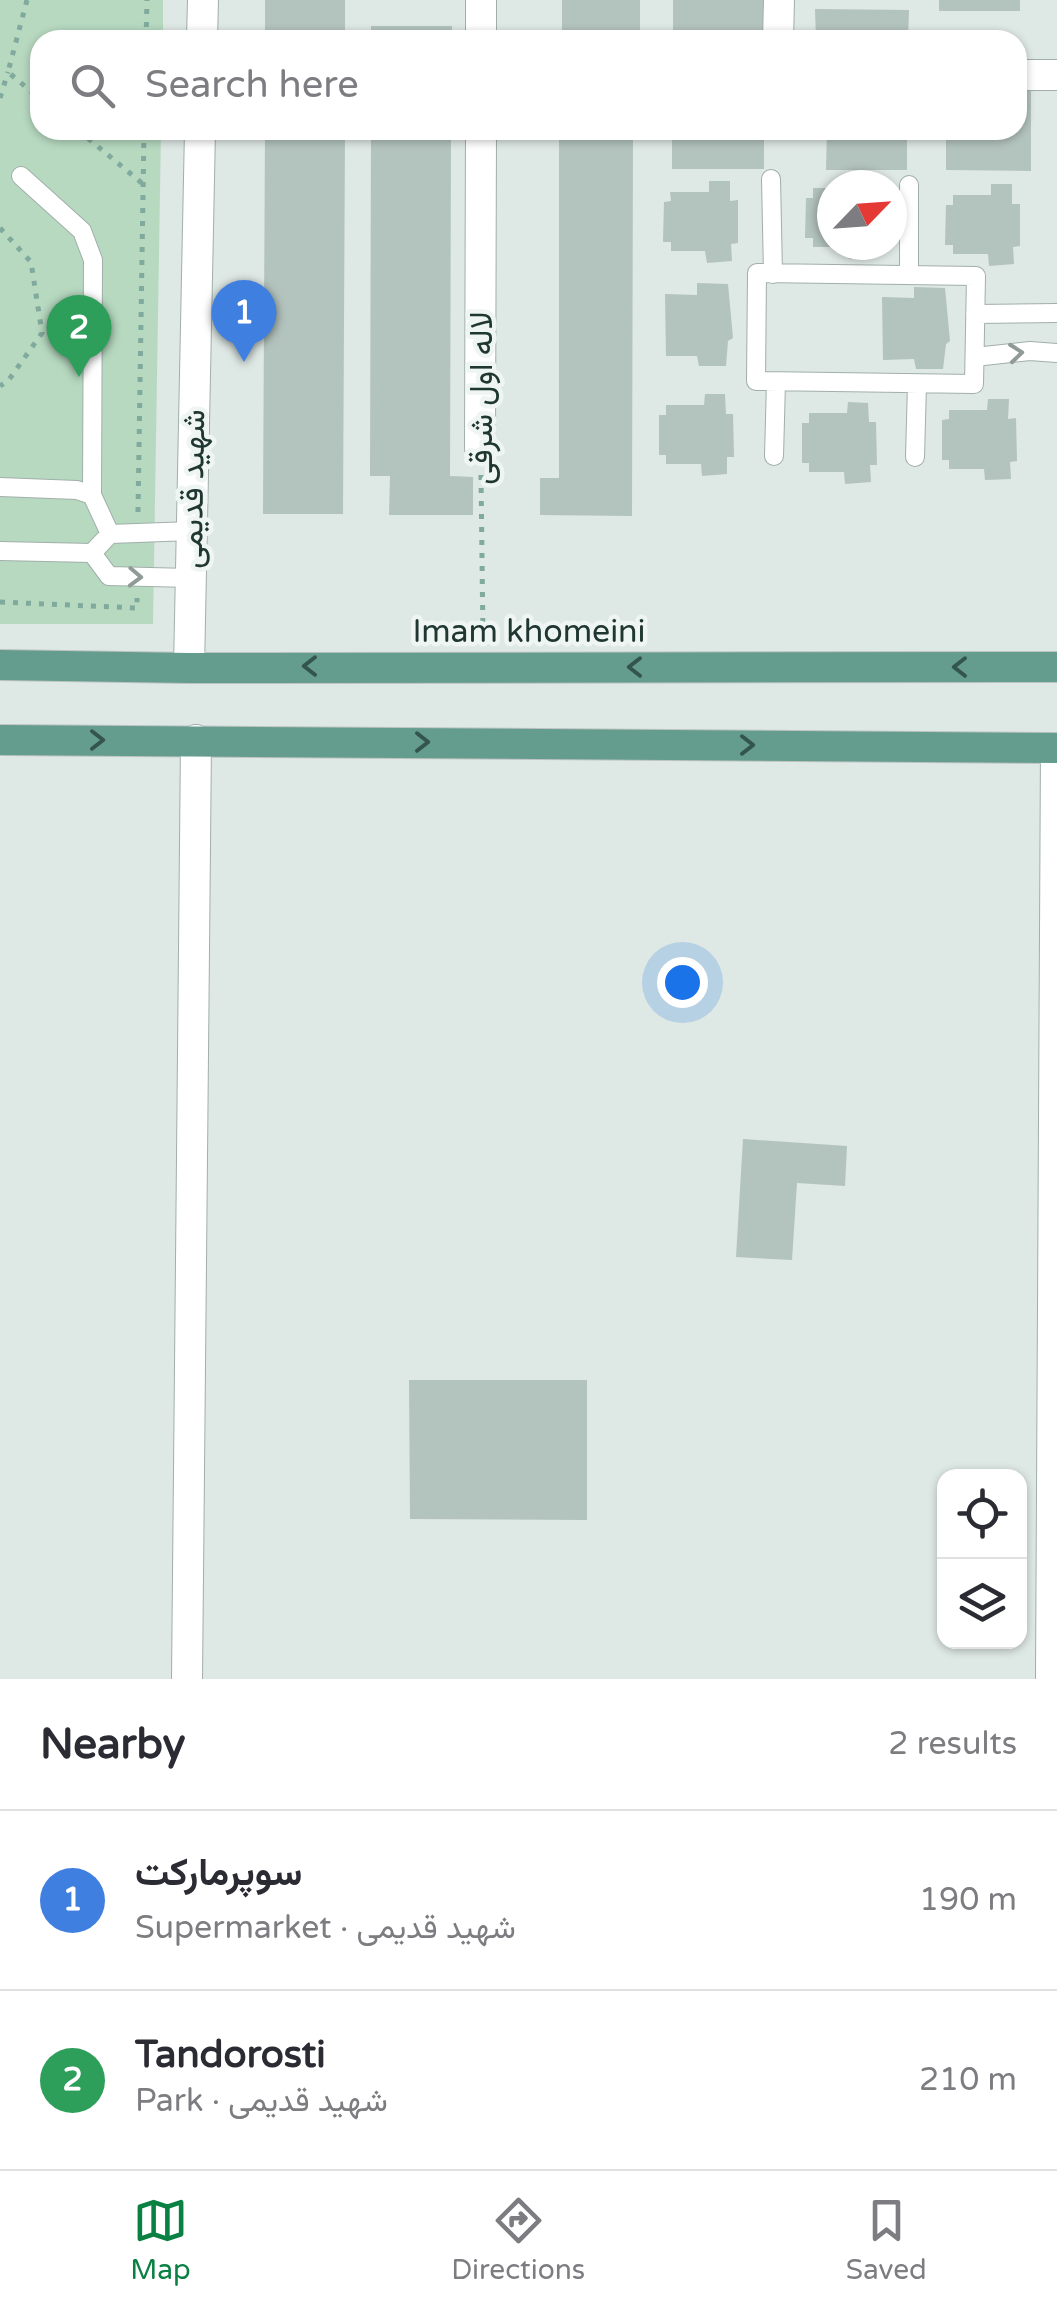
<!DOCTYPE html>
<html lang="en">
<head>
<meta charset="utf-8">
<style>
	body { margin:0; font-family:"Varela Round",Vazirmatn,sans-serif; background:#f7f7f7; color:#2b2b33 }
	.controls { position:absolute; right:30px; bottom:30px; display:grid; overflow:hidden; border-radius:20px; box-shadow:0 2px 8px #0004 }
	.controls button { width:90px; height:90px; display:grid; place-items:center; padding:0; border:0; border-bottom:2px solid #e1e1e2; background:#fff; color:#2b2b33; font:50px sans-serif }
	.compass { position:absolute; left:817px; top:170px; width:90px; height:90px; border-radius:50%; background:#fff; box-shadow:0 2px 8px #0004; rotate:65deg }
	.you { position:absolute; left:682px; top:982px; width:35px; height:35px; margin:-25px; border:8px solid #fff; border-radius:50%; background:#1a73e8; box-shadow:0 0 0 15px #1a73e833 }
	.badge { display:grid; place-items:center; width:65px; height:65px; border-radius:50%; background:#0b8043; color:#fff; font-size:32px; font-weight:700 }
	.pin { position:absolute; translate:-50% -82px; filter:drop-shadow(0 2px 5px #0008) }
	.pin::after { content:''; position:absolute; top:52px; width:35px; height:30px; background:inherit; clip-path:polygon(0 0,100% 0,50% 100%) }
	.list { margin:0; padding:0; list-style:none }
	h2 { display:flex; justify-content:space-between; align-items:center; height:130px; margin:0; padding:0 40px; font-size:42px }
	h2 small { font-size:32px; font-weight:400; color:#7c7c81 }
	.list li { display:grid; grid-template-columns:65px 1fr auto; gap:30px; align-items:center; box-sizing:border-box; height:180px; padding:0 40px; border-top:2px solid #e1e1e2 }
	.list b { display:block; font-size:38px; white-space:nowrap }
	.list p { margin:0; font-size:32px; white-space:nowrap; color:#7c7c81 }
	.list em { font-size:32px; font-style:normal; color:#7c7c81 }
	.icon { flex:none; width:55px; height:55px; fill:none; stroke:currentColor; stroke-width:2; stroke-linecap:round; stroke-linejoin:round }
	.map { position:relative; flex:none; width:1057px; height:1679px; overflow:hidden }
	.search { position:absolute; background:#fff; box-shadow:0 2px 8px #0004; left:30px; right:30px; top:30px; height:110px; display:flex; align-items:center; gap:25px; box-sizing:border-box; padding:0 35px; border-radius:30px; color:#7c7c81; font-size:38px }
	.sheet { height:490px; background:#fff }
	nav { display:flex; justify-content:space-around; align-items:center; box-sizing:border-box; height:140px; border-top:2px solid #e1e1e2; background:#fff; font-size:28px; color:#7c7c81 }
	nav a { display:grid; justify-items:center; gap:5px }
	nav .on { color:#0b8043 }
	.map>svg:first-child { display:block }
</style>
</head>
<body>
<div class="map">
<svg width="1057" height="1679" viewBox="0 0 1057 1679">
	<rect width="100%" height="100%" fill="#dee8e4"/>
	<path fill="#b7d9c0" d="M 0,0 L 163,0 L 163,40 L 40,40 L 40,130 L 161,130 L 153,624 L 0,624 Z"/>
	<path fill="#b3c3bd" d="M 265,0 L 345,0 L 345,40 L 265,40 Z
		M 562,0 L 640,0 L 640,40 L 562,40 Z
		M 673,0 L 768,0 L 767,40 L 673,40 Z
		M 939,0 L 1020,0 L 1020,11 L 939,11 Z
		M 815,9 L 909,10 L 908,40 L 816,40 Z
		M 371,26 L 452,26 L 452,40 L 371,40 Z
		M 1017,89 L 1031,89 L 1031,171 L 946,170 L 946,130 L 1017,130 Z
		M 265,130 L 345,130 L 343,514 L 263,514 Z
		M 371,130 L 451,130 L 450,476 L 473,477 L 473,515 L 389,515 L 390,476 L 370,476 Z
		M 559,130 L 633,130 L 632,516 L 540,515 L 540,478 L 559,478 Z
		M 672,130 L 764,130 L 764,169 L 672,169 Z
		M 827,130 L 907,130 L 907,170 L 826,170 Z
		M 709,181 L 730,181 L 730,201 L 738,200 L 738,243 L 731,244 L 732,261 L 707,263 L 705,251 L 671,251 L 671,242 L 663,242 L 664,202 L 671,201 L 670,192 L 709,192 Z
		M 991,184 L 1012,184 L 1012,204 L 1020,204 L 1020,246 L 1013,247 L 1014,264 L 989,266 L 988,254 L 953,254 L 953,245 L 945,245 L 946,205 L 953,205 L 953,195 L 991,195 Z
		M 813,188 L 832,188 L 832,247 L 813,247 L 813,238 L 805,238 L 806,198 L 813,198 Z
		M 847,245 L 873,245 L 874,258 L 849,259 Z
		M 697,283 L 728,284 L 733,338 L 728,341 L 726,366 L 699,366 L 697,356 L 666,356 L 665,294 L 697,295 Z
		M 914,287 L 945,288 L 950,341 L 946,344 L 943,369 L 916,369 L 914,359 L 883,360 L 882,297 L 914,298 Z
		M 705,394 L 725,394 L 726,414 L 733,414 L 734,457 L 727,457 L 727,474 L 702,476 L 701,464 L 666,464 L 666,455 L 659,455 L 659,415 L 666,415 L 666,405 L 704,405 Z
		M 988,399 L 1009,399 L 1008,419 L 1016,418 L 1017,461 L 1010,462 L 1011,479 L 985,480 L 984,469 L 949,469 L 949,460 L 942,460 L 942,420 L 949,419 L 949,410 L 987,410 Z
		M 848,402 L 868,403 L 869,422 L 876,422 L 877,465 L 870,465 L 871,482 L 845,484 L 844,472 L 809,472 L 809,463 L 802,463 L 802,423 L 809,423 L 809,413 L 847,413 Z
		M 743,1139 L 847,1146 L 845,1186 L 797,1183 L 792,1260 L 736,1257 Z
		M 409,1380 L 587,1380 L 587,1520 L 410,1519 Z"/>
	<g fill="none" stroke-linecap="round" stroke-linejoin="round">
		<defs>
			<path id="service" d="M 21,176 L 82,231 L 93,260 L 92,495
				M 771,179 L 773,274
				M 909,185 L 909,275
				M 757,273 L 976,276 L 974,384 L 756,381 Z
				M 975,314 L 1057,313
				M 975,357 L 1030,351 L 1057,353
				M 774,456 L 776,382
				M 915,457 L 917,384
				M 0,487 L 77,490 L 92,495 L 110,534
				M 0,551 L 92,553 L 110,534 L 191,531
				M 92,553 L 109,576 L 190,578"/>
			<path id="minor" d="M 481,40 L 481,0
				M 778,40 L 779,0
				M 1017,75 L 1057,75
				M 480,448 L 481,130
				M 187,1679 L 196,740"/>
			<path id="tertiary" d="M 202,40 L 203,0
				M 189,668 L 200,130
				M 1051,1679 L 1056,748"/>
			<path id="primary" d="M 0,665 L 189,668 L 1057,667
				M 0,740 L 1057,748"/>
		</defs>
		<use href="#service" stroke="#a1afab" stroke-width="20"/>
		<use href="#minor" stroke="#a1afab" stroke-width="32"/>
		<use href="#tertiary" stroke="#a1afab" stroke-width="32"/>
		<use href="#primary" stroke="#bcc3c1" stroke-width="32"/>
		<path stroke="#80aa9d" stroke-width="5" stroke-dasharray="5 8" stroke-linecap="butt" d="M 27,0 L 8,72 L 40,99
			M 146,40 L 147,0
			M 0,98 L 8,72
			M 78,130 L 143,184
			M 0,228 L 31,262 L 42,333 L 8,381 L 0,386
			M 481,475 L 483,639
			M 138,512 L 144,130
			M 0,602 L 137,608 L 137,598"/>
		<use href="#service" stroke="#fff" stroke-width="18"/>
		<use href="#minor" stroke="#fff" stroke-width="30"/>
		<use href="#tertiary" stroke="#fff" stroke-width="30"/>
		<use href="#primary" stroke="#649c8e" stroke-width="30"/>
	</g>
	<defs><path id="oneway-chevron" d="M-2-3.5L2.5 0L-2 3.5" fill="none" stroke-width="1.6" stroke-linecap="round" stroke-linejoin="round" transform="scale(2.5)"/></defs>
	<g stroke="#909b98">
		<use href="#oneway-chevron" transform="translate(1016 353) rotate(-6)"/>
		<use href="#oneway-chevron" transform="translate(135 577) rotate(2)"/>
	</g>
	<g stroke="#34554d">
		<use href="#oneway-chevron" transform="translate(310 666) rotate(180)"/>
		<use href="#oneway-chevron" transform="translate(635 667) rotate(180)"/>
		<use href="#oneway-chevron" transform="translate(960 667) rotate(180)"/>
		<use href="#oneway-chevron" transform="translate(97 740)"/>
		<use href="#oneway-chevron" transform="translate(422 742)"/>
		<use href="#oneway-chevron" transform="translate(747 745)"/>
	</g>
	<g text-anchor="middle" stroke-width="9" stroke-linejoin="round" paint-order="stroke">
		<g font-size="32" fill="#203731" stroke="#eef5f2">
			<text transform="translate(481 398) rotate(-90)" y="11">لاله اول شرقی</text>
			<text transform="translate(192 489) rotate(-89)" y="11">شهید قدیمی</text>
			<text x="529" y="642">Imam khomeini</text>
		</g>
	</g>
</svg>
<div class="controls">
<button><svg class="icon" aria-label="locate" viewBox="0 0 24 24"><circle cx="12" cy="12" r="6"/><path d="M12 2v4M12 18v4M2 12h4M18 12h4"/></svg></button>
<button><svg class="icon" aria-label="layers" viewBox="0 0 24 24"><path d="M12 4l9 5-9 5-9-5zM3 14l9 5 9-5"/></svg></button>
</div>
<svg class="compass" viewBox="-18 -18 36 36"><path d="M0-13l5 13h-10z" fill="#e53935"/><path d="M0 13l5-13h-10z" fill="#7c7c81"/></svg>
<div class="you"></div>
<div class="pin badge" style="left:244px;top:362px;background:#3f7fe0">1</div>
<div class="pin badge" style="left:79px;top:377px;background:#2e9e5b">2</div>
<div class="search"><svg class="icon" aria-label="search" viewBox="0 0 24 24"><circle cx="10" cy="10" r="6"/><path d="M15 15l6 6"/></svg>Search here</div>
</div>
<section class="sheet">
<h2>Nearby<small>2 results</small></h2>
<ul class="list">
<li><span class="badge" style="background:#3f7fe0">1</span><div><b>سوپرمارکت</b><p>Supermarket · شهید قدیمی</p></div><em>190 m</em></li>
<li><span class="badge" style="background:#2e9e5b">2</span><div><b>Tandorosti</b><p>Park · شهید قدیمی</p></div><em>210 m</em></li>
</ul>
</section>
<nav>
<a class="on"><svg class="icon" aria-label="map" viewBox="0 0 24 24"><path d="M3 6l6-2 6 2 6-2v14l-6 2-6-2-6 2zM9 4v14M15 6v14"/></svg>Map</a>
<a><svg class="icon" aria-label="directions" viewBox="0 0 24 24"><path d="M12 3l9 9-9 9-9-9zM9 14v-3h6M13 9l2 2-2 2"/></svg>Directions</a>
<a><svg class="icon" aria-label="saved" viewBox="0 0 24 24"><path d="M7 4h10v16l-5-4-5 4z"/></svg>Saved</a>
</nav>
</body>
</html>
